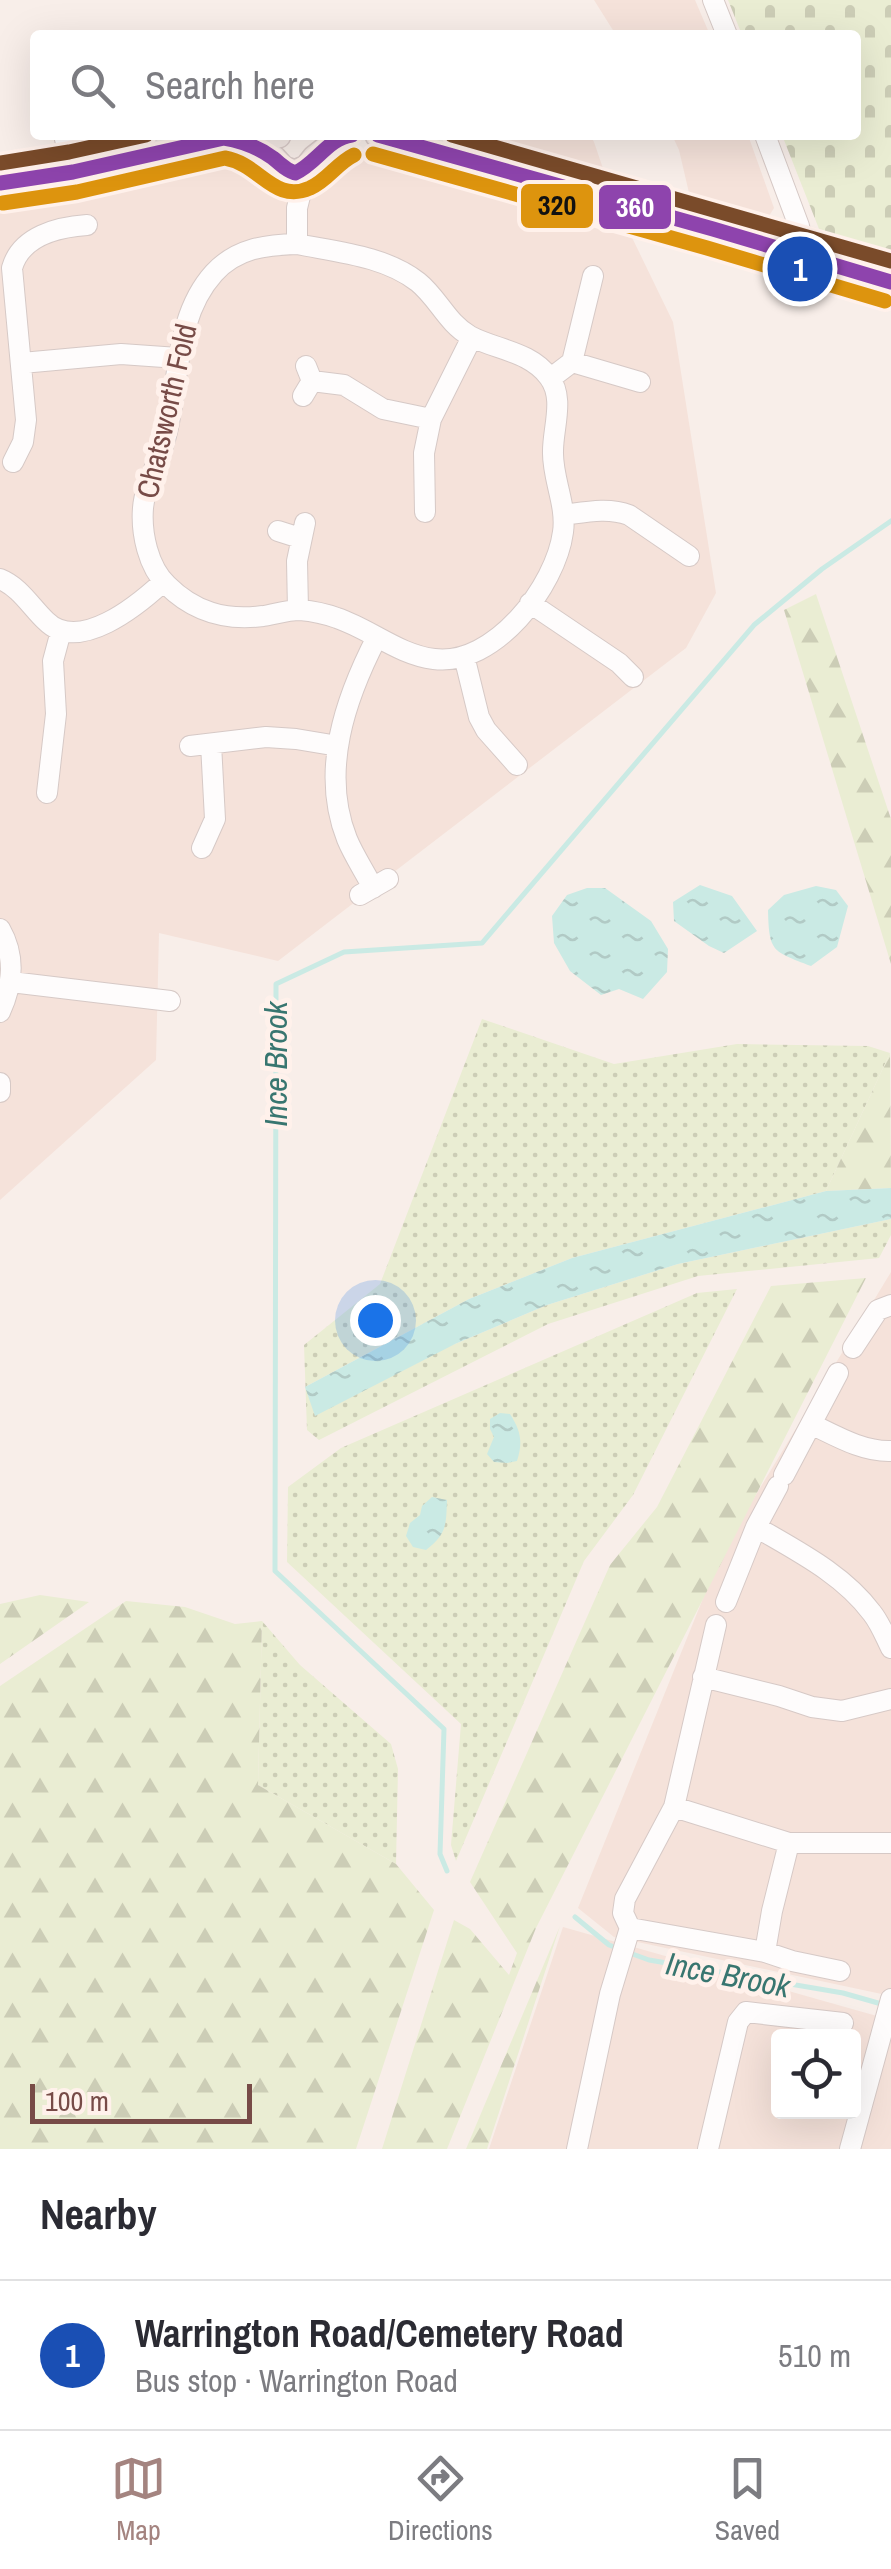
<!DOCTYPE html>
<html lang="en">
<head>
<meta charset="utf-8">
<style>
	body { margin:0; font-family:"Archivo Narrow",sans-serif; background:#f2f2f3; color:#2b2b33 }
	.controls { position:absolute; right:30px; bottom:30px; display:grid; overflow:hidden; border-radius:10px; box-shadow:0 10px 40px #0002 }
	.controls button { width:90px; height:90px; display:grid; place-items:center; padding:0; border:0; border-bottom:2px solid #e1e1e2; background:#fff; color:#2b2b33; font:50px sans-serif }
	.scale { position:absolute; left:30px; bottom:25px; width:222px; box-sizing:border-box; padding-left:10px; border:5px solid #774b47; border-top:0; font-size:28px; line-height:35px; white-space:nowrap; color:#774b47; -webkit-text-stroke:8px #fff1eb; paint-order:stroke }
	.you { position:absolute; left:375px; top:1320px; width:35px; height:35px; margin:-25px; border:8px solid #fff; border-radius:50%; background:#1a73e8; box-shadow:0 0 0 15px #1a73e833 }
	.badge { display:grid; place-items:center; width:65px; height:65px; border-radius:50%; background:#a48480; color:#fff; font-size:32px; font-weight:700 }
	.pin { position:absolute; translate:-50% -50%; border:5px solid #fff; box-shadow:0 2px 10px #0006 }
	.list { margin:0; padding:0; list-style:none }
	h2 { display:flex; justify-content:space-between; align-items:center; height:130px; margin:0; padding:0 40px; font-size:42px }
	h2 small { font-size:32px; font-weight:400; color:#7c7c81 }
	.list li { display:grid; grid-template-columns:65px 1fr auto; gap:30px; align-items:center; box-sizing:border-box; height:150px; padding:0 40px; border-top:2px solid #e1e1e2 }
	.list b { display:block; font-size:38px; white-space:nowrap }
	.list p { margin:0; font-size:32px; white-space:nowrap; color:#7c7c81 }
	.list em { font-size:32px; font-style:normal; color:#7c7c81 }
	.icon { flex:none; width:55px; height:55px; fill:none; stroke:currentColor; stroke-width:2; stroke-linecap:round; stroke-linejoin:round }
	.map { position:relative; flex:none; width:891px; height:2149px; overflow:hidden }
	.search { position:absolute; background:#fff; box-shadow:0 10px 40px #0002; left:30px; right:30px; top:30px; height:110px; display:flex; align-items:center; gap:25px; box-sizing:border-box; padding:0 35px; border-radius:10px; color:#7c7c81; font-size:38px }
	.sheet { height:280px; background:#fff }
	nav { display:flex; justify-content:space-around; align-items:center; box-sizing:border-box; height:140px; border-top:2px solid #e1e1e2; background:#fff; font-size:28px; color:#7c7c81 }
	nav a { display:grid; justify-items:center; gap:5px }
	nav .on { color:#a48480 }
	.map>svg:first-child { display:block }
</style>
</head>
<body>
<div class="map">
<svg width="891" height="2149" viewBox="0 0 891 2149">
	<defs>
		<pattern id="grass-dots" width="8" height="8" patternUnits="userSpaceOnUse" patternTransform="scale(2.5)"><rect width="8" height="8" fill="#eaedd3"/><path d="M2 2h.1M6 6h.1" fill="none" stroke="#cccdb6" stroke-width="1.8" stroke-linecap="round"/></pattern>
		<pattern id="forest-firs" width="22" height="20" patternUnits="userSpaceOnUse" patternTransform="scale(2.5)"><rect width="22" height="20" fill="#eaedd3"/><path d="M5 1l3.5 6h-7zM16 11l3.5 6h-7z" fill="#cccdb6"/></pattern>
		<pattern id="cemetery-stones" width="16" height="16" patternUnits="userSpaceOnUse" patternTransform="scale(2.5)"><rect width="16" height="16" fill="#eaedd3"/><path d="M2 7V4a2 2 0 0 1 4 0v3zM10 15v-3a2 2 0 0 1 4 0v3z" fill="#cccdb6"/></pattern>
		<pattern id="water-ripples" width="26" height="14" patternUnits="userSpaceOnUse" patternTransform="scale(2.5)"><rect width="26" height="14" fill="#caeae4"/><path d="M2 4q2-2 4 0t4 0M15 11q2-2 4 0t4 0" fill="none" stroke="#b1cac5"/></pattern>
	</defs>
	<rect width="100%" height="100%" fill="#f8eee9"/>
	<path fill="#f5e2da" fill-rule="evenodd" d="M 594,0 L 695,0 L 710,35 L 616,35 Z
		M 590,135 L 594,142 L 610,189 L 443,136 Z
		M 672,135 L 748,135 L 774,208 L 764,224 L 693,210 L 679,150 Z
		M 367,152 L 624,221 L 673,322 L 716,593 L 686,648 L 278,961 L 159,933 L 156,1060 L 0,1200 L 0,206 L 90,184 L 216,161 L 246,163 L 269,179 L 271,194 L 313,197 L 320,179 L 340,159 Z
		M 891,1272 L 891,1996 L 614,1937 L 578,1908 L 723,1549 Z
		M 563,1927 L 891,2020 L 891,2149 L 489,2149 ZM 778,2036 L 854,2036 L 854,2112 L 778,2112 Z"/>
	<path fill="url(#grass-dots)" d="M 482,1019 L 614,1064 L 737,1044 L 868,1046 L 890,1053 L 826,1191 L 572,1258 L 469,1299 L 305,1387 L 455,1344 L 547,1305 L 678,1264 L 891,1219 L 891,1235 L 879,1258 L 698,1276 L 548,1324 L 319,1440 L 307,1430 L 304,1345 L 380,1284 Z
		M 737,1289 L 633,1495 L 584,1561 L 456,1861 L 451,1845 L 461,1724 L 287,1562 L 288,1487 L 341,1448 L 697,1293 Z
		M 262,1621 L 300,1665 L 391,1744 L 398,1769 L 396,1864 L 258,1785 Z"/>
	<path fill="url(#forest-firs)" d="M 816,594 L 891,819 L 891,964 L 784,610 Z
		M 890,1053 L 891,1188 L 826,1191 Z
		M 866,1278 L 536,1928 L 447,2149 L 382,2149 L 454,1920 L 470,1929 L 509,1975 L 517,1953 L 470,1882 L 610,1565 L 657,1507 L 771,1286 Z
		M 40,1595 L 89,1602 L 0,1664 L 0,1604 Z
		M 126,1601 L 185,1607 L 235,1624 L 262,1621 L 258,1785 L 396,1864 L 434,1910 L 356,2149 L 0,2149 L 0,1686 Z
		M 560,1926 L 487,2149 L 466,2149 Z"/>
	<path fill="url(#cemetery-stones)" d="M 728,0 L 891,0 L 891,266 L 853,255 L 821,234 L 782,135 L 856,135 L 856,35 L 742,35 Z"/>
	<path fill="url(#water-ripples)" d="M 700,885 L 732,896 L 757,931 L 724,953 L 709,946 L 674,921 L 673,902 Z
		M 816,886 L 836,890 L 848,906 L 837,947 L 811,966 C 772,951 769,952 768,910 L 784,895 Z
		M 587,888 L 605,888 L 651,921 L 668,949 L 667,972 L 643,999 L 619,989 L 601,995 L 570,971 L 554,943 L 552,916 L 567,895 Z
		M 891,1188 L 891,1219 L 678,1264 L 547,1305 L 455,1344 L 315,1416 L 305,1387 L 469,1299 L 572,1258 L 826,1191 Z
		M 500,1413 L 510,1414 C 521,1431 523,1442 517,1461 L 507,1463 L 494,1462 L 487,1454 L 494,1437 L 490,1429 L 490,1419 Z
		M 432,1497 L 447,1500 C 446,1525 447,1534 426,1550 L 413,1547 L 406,1536 L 410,1523 L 420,1515 L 422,1506 Z"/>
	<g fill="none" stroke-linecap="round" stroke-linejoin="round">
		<path stroke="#caeae4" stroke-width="5" d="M 447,1871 L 440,1854 L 444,1729 L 275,1571 L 276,984 L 344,952 L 482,943 L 754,625 L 822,569 L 891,521
			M 575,1917 L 609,1945 L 617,1948
			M 627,1952 L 649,1960 L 843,1993 L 885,2005"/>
		<defs>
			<path id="minor" d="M 713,0 L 727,35
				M 64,135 L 73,172
				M 765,135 L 799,226 L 801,237 L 798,254
				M 297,244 C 337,252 385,256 418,282 C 438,298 447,323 470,336 C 496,350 530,351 549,377 C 565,398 553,427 553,451 C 552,478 567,505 563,532 C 556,586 494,667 434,659 C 399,655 370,629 337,618 C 326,614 311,611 300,610 C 288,610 275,614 263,616 C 225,621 194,612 167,585 C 148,567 141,533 143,508 C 145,483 160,461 166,436 C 180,382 174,317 214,273 C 237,248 265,245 297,244 Z
				M 297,244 L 297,208 L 307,168
				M 572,362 L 593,276
				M 22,363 L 121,354 L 178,358
				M 551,378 L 572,362 L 640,382
				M 312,381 L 344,385 L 383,409 L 431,419
				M 303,396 L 312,381 L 306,366
				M 13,462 L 23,442 L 26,420 L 12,268 C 21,236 58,227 87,225
				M 425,512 L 424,453 L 431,419 L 472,337
				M 564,515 C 586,512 608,507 629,515 L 689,556
				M 278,531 L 300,538
				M 0,579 C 20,587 31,607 46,621 C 79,654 138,605 163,582
				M 530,603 L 619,663 L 633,677
				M 298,610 L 297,561 L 305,523
				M 464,656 L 479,717 L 486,730 L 517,765
				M 190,746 L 266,737 L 296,739 L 338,746
				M 47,793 L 56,714 L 53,661 L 61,631
				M 202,848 L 215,819 L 211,744
				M 373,888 C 365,872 354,856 347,839 C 320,771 345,699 377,637
				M 360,895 L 388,879
				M 0,929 C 16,957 13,984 0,1012
				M 11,982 L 170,1001
				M 0,1083 L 0,1092
				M 853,1348 L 878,1310 L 891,1305
				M 811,1424 C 836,1436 863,1452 891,1451
				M 784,1475 L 838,1373
				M 756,1527 C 797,1551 843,1574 872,1613 C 880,1623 885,1636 891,1648
				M 726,1602 L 756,1527 L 778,1486
				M 703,1677 L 779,1696 L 812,1707 L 842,1711 L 891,1699
				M 674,1807 L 716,1625
				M 789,1843 L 772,1911 L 765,1952 L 792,1961 L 840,1971
				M 630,1928 L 765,1952
				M 577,2149 L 610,1994 L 630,1928 L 623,1913 L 625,1899 L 674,1807 L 789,1843 L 891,1843
				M 708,2149 L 738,2022 L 746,2012 L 843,2023
				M 850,2149 L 891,1999"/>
			<path id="major" d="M 378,135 L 713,229 L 891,282
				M 244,141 L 274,159 L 283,169 L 295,173 L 307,168 L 315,158 L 343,136
				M 0,183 L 73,172 L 224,138 L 244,141 L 278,135"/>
		</defs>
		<use href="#minor" stroke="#d6c9c6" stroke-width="22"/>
		<use href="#major" stroke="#d9cac8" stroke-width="28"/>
		<use href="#minor" stroke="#fefcfc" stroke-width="20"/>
		<use href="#major" stroke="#f3e9e4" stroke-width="25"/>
		<defs>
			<path id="bus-1" d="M 378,135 L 713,229 L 891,282
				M 0,183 L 73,172 L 224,138 C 242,141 258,147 273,158 C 282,165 284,169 295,173 C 316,164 328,138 352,135"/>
			<path id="bus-2" d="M 373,154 L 707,248 L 885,301
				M 3,203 L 77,192 L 225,158 C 260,164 274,204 310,188 C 327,181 337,163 354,155"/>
			<path id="bus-3" d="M 452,135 L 891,261
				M 0,163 L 69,152 L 146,135"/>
		</defs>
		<use href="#bus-1" stroke="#fff1eb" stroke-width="22"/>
		<use href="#bus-2" stroke="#fff1eb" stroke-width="22"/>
		<use href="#bus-3" stroke="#fff1eb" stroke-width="22"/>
		<use href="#bus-1" stroke="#8e44ad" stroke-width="15"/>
		<use href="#bus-2" stroke="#dd940e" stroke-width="15"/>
		<use href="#bus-3" stroke="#7a4b2a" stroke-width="15"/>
	</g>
	<g text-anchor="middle" stroke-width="10" stroke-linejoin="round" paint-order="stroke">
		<g font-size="30" fill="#774b47" stroke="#fff1eb">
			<text transform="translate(167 411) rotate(-77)" y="10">Chatsworth Fold</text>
		</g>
		<g font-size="32" font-style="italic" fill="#387670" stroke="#fff1eb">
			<text transform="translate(276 1064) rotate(-90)" y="11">Ince Brook</text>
			<text transform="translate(728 1975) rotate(11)" y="11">Ince Brook</text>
		</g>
	</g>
	<g stroke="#fff1eb" stroke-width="4">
		<rect x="519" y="182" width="76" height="48" rx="10" fill="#dd940e"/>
		<rect x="597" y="183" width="76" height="48" rx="10" fill="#8e44ad"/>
	</g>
	<g font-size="28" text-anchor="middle" font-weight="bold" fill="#fff">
		<text x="635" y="217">360</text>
	</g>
	<g font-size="28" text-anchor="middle" font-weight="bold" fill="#111">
		<text x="557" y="215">320</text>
	</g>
</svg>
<div class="controls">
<button><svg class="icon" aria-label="locate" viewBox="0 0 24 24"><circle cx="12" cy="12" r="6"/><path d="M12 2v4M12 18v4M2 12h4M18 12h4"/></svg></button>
</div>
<div class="scale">100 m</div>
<div class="you"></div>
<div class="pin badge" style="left:800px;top:269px;background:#1a4fb4">1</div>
<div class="search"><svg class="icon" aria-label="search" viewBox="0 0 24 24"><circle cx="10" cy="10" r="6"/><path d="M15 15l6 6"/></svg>Search here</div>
</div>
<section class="sheet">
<h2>Nearby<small></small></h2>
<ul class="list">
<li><span class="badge" style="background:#1a4fb4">1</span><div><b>Warrington Road/Cemetery Road</b><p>Bus stop · Warrington Road</p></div><em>510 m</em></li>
</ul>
</section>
<nav>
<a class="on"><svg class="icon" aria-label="map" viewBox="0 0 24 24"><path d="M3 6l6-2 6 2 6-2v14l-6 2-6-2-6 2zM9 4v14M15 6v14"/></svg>Map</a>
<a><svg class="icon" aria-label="directions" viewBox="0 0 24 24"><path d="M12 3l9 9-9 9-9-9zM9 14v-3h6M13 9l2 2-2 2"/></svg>Directions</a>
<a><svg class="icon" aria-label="saved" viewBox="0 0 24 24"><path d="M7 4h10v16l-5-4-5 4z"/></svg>Saved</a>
</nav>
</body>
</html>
